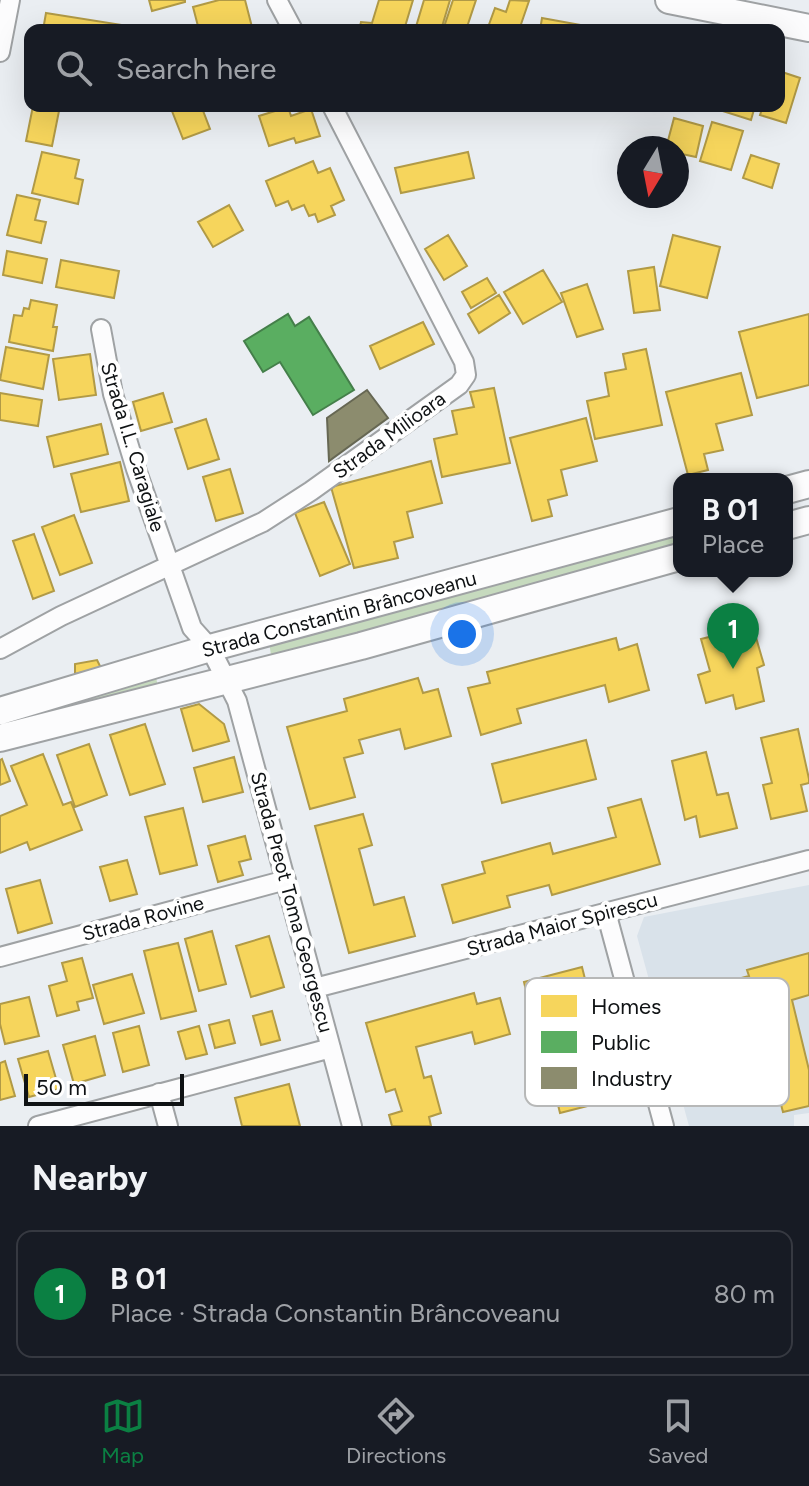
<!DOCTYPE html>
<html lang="en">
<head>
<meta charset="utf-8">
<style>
	body { margin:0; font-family:Figtree,sans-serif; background:#20242c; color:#f1f3f6 }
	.compass { position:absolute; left:617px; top:136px; width:72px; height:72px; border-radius:50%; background:#171b24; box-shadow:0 8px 32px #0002; rotate:190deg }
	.scale { position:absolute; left:24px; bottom:20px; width:160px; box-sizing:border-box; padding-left:8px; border:4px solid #0f1214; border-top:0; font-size:22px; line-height:28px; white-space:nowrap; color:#0f1214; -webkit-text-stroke:6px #fff; paint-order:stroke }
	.you { position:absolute; left:462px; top:634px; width:28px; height:28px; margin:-20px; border:6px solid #fff; border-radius:50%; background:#1a73e8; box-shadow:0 0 0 12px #1a73e833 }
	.badge { display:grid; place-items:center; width:52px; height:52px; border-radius:50%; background:#0b8043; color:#fff; font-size:26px; font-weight:700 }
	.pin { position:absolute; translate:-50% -66px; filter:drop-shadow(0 2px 4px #0008) }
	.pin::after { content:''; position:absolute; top:42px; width:28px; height:24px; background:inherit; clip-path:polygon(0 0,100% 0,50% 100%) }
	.popup { position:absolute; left:673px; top:473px; width:120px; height:104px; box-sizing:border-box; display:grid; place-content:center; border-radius:16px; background:#171b24; filter:drop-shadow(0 2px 6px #0005); font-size:26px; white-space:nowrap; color:#9ea1a6 }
	.popup b { font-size:30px; color:#f1f3f6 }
	.popup::after { content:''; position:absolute; left:50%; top:100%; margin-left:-16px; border:16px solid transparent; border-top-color:#171b24 }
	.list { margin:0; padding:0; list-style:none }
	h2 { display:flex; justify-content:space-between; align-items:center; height:104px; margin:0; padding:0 32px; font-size:34px }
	h2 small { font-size:26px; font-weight:400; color:#9ea1a6 }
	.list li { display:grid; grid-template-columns:52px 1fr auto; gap:24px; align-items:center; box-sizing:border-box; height:128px; margin:0 16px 16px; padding:0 16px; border:2px solid #363941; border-radius:16px }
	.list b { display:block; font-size:30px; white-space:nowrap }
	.list p { margin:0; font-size:26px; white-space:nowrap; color:#9ea1a6 }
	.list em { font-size:26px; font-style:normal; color:#9ea1a6 }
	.icon { flex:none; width:44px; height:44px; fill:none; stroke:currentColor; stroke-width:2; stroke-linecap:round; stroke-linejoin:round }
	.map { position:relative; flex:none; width:809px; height:1126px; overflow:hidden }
	.search { position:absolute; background:#171b24; box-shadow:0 8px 32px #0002; left:24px; right:24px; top:24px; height:88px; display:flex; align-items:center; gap:20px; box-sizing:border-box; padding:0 28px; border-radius:16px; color:#9ea1a6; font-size:30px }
	.sheet { height:248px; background:#171b24 }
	nav { display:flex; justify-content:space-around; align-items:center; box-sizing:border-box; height:112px; border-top:2px solid #363941; background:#171b24; font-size:22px; color:#9ea1a6 }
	nav a { display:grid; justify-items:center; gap:4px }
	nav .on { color:#0b8043 }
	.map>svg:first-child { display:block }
</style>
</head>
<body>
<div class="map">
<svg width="809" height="1126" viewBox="0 0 809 1126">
	<rect width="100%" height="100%" fill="#eaeef2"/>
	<path fill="#d9e2ea" d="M 809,885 L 809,1113 L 794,1115 L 794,1126 L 689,1126 L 637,936 L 644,917 Z"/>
	<path fill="#c6dabe" d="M 674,536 L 679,548 L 271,655 L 269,642 Z
		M 156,676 L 158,689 L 0,730 L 0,722 Z"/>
	<path fill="#f6d55c" stroke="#b19a46" stroke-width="2" d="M 149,0 L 185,0 L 185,2 L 152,11 Z
		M 219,0 L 245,0 L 252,27 L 240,30 L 199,30 L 193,7 Z
		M 379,0 L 413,0 L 404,30 L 359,30 L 361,22 L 372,23 Z
		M 424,0 L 450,0 L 441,30 L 415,30 Z
		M 453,0 L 476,0 L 466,30 L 443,30 Z
		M 510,0 L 529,1 L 519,30 L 487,30 L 495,8 L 506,12 Z
		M 46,13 L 122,25 L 121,30 L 43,30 Z
		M 542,18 L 608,30 L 540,30 Z
		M 779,71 L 800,78 L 786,123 L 760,115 L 763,106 L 779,106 Z
		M 33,106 L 60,106 L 52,146 L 26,141 Z
		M 170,106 L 206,106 L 202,108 L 210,129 L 183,139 Z
		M 707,106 L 755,106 L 751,120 Z
		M 288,107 L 291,116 L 311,109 L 320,136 L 296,143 L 294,138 L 269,146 L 259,116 Z
		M 674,118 L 703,126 L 696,157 L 677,153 L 677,148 L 666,148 Z
		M 712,122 L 743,131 L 731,170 L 700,161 Z
		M 42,152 L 79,160 L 75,178 L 83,180 L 78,204 L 32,193 Z
		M 468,152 L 474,178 L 401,193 L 395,168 Z
		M 751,155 L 779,164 L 772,188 L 743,178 Z
		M 313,161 L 318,173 L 330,168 L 344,200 L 331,206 L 335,215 L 318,222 L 315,214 L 309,216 L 304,205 L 292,210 L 288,201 L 276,206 L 266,181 Z
		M 17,195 L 40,200 L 35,220 L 46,222 L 41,243 L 7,235 Z
		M 229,205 L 243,230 L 213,247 L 198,222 Z
		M 448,235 L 467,266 L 444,280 L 425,249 Z
		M 673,235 L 720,247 L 707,298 L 660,286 Z
		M 7,251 L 47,259 L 42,283 L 3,275 Z
		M 61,260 L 119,271 L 114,298 L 56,287 Z
		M 654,267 L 660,310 L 634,313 L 628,271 Z
		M 543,270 L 562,302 L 523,324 L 504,292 Z
		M 487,278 L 496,293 L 471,308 L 462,292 Z
		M 587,284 L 603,329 L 577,337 L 561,293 Z
		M 499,295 L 510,313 L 479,333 L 468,314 Z
		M 31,300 L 57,305 L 53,327 L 57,327 L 53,351 L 9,342 L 14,315 L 22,316 L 24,308 L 29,309 Z
		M 809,314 L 809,385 L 757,398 L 739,332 Z
		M 423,322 L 434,344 L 380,369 L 370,346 Z
		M 6,347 L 49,355 L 43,389 L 0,380 Z
		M 646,349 L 662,425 L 595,439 L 587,401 L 609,396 L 605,373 L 626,369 L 623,354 Z
		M 90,354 L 96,395 L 59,400 L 53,359 Z
		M 741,373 L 752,415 L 716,424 L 723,450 L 704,454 L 708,470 L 688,475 L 666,392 Z
		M 494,388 L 510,463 L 442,477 L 434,439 L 457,434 L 452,411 L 474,407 L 470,392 Z
		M 0,393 L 42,400 L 38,426 L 0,420 Z
		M 163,393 L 172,422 L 141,431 L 133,402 Z
		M 586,418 L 597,461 L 561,470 L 567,495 L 548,500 L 552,516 L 532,521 L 510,438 Z
		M 206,419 L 219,459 L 188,469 L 175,429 Z
		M 101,424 L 108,454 L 54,467 L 47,437 Z
		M 431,461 L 442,503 L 407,512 L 413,537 L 394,542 L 398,558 L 354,568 L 331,487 Z
		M 120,462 L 129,501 L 81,512 L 71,474 Z
		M 230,469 L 243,513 L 216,521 L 203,477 Z
		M 324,502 L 350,564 L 320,576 L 295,513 Z
		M 74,515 L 92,563 L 60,575 L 42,527 Z
		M 34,534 L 54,591 L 33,599 L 13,541 Z
		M 729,632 L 731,639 L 755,634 L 764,665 L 757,668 L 764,701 L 736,709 L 733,695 L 706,703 L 698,675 L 710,671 L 701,639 Z
		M 616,638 L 619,650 L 637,644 L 649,690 L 609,702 L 605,685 L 517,709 L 521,723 L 481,735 L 468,688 L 490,683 L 487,672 Z
		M 97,660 L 101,668 L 75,674 L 75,664 Z
		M 418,678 L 423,693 L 438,689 L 451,736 L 405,749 L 400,729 L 359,740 L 363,753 L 344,758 L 355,797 L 310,809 L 287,727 L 347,711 L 344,699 Z
		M 199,704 L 224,724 L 229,741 L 193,751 L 181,709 Z
		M 145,724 L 165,784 L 130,795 L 110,735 Z
		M 798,729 L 809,779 L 809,783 L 801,785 L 807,811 L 771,819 L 763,785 L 772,783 L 761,738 Z
		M 586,740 L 596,779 L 502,803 L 492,764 Z
		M 89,744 L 107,795 L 75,807 L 57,755 Z
		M 706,752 L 717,795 L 728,793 L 737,828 L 700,837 L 696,816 L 685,820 L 672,761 Z
		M 43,754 L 63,805 L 71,802 L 82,830 L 30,850 L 27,842 L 0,853 L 0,816 L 27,805 L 11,766 Z
		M 234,757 L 243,792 L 203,802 L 194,768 Z
		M 2,759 L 10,781 L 0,785 L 0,760 Z
		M 641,799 L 660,864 L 552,895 L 549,885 L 507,896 L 510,907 L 453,923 L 442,885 L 485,873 L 482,862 L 550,843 L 553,854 L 616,837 L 608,808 Z
		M 183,808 L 197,865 L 160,874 L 145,817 Z
		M 363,814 L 372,845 L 359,849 L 374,905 L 404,897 L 415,936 L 349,953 L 315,826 Z
		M 245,836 L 251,859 L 239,862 L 243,875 L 218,882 L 208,846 Z
		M 127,860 L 137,894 L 110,901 L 100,867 Z
		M 40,880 L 52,923 L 18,933 L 6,889 Z
		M 212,931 L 226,984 L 199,991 L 185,939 Z
		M 269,936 L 284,987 L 251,997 L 236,946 Z
		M 178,943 L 196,1011 L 161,1019 L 144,951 Z
		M 809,953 L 809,995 L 792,1000 L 809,1070 L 809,1106 L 783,1112 L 761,1029 L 714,1040 L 706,1013 L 698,1016 L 692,991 L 749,976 L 747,970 Z
		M 82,958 L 93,998 L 77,1002 L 79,1010 L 57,1016 L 49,986 L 67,981 L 62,963 Z
		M 582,967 L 615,1099 L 560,1113 L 551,1076 L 567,1072 L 551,1007 L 531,1012 L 524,982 Z
		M 132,974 L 144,1013 L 104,1024 L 93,985 Z
		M 474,993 L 477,1004 L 500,998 L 510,1034 L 475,1044 L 472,1032 L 416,1047 L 424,1078 L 431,1076 L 441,1113 L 429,1117 L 431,1126 L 392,1126 L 389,1115 L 402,1111 L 395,1089 L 386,1092 L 366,1023 Z
		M 29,997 L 39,1036 L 5,1044 L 0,1024 L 0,1004 Z
		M 272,1011 L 280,1040 L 261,1045 L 253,1016 Z
		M 229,1020 L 235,1043 L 215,1048 L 209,1025 Z
		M 139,1026 L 149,1065 L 123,1072 L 113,1033 Z
		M 199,1026 L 207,1054 L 186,1059 L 178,1032 Z
		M 95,1036 L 105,1075 L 74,1084 L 63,1045 Z
		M 48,1051 L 59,1089 L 29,1097 L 18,1059 Z
		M 5,1061 L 15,1096 L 0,1100 L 0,1063 Z
		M 289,1084 L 300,1126 L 242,1126 L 235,1098 Z"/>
	<path fill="#5aae61" stroke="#447f4a" stroke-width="2" d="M 288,314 L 295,326 L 309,317 L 354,390 L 313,415 L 280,362 L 263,372 L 244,341 Z"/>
	<path fill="#8c8c6e" stroke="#666753" stroke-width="2" d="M 367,390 L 388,418 L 329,461 L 327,418 Z"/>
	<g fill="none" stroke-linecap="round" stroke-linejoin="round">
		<defs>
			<path id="street" d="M 277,0 L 293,30
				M 0,52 L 10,0
				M 101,329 L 113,394 L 136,469 L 192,628 L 210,648 L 237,701 L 352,1126
				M 0,649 L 61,616 L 263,522 L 311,491 L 459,385 L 466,375 L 464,362 L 332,106
				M 606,912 L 664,1126
				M 0,957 L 286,880
				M 315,988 L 809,860
				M 159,1093 L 168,1126
				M 38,1126 L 331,1048"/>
			<path id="secondary" d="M 669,0 L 809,28
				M 787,490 L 809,484
				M 787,526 L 809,520
				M 0,711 L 210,648 L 679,521
				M 0,738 L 361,646 L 679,557"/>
		</defs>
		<use href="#street" stroke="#9fa2a4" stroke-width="22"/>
		<use href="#secondary" stroke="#9fa2a4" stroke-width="30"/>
		<use href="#street" stroke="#fcfcfd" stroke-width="18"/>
		<use href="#secondary" stroke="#fcfcfd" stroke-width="26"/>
	</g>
	<g text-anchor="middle" stroke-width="8" stroke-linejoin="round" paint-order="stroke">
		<g font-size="20" fill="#0f1214" stroke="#fff">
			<text transform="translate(389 435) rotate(-36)" y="7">Strada Milioara</text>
			<text transform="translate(133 447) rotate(73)" y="7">Strada I.L. Caragiale</text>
			<text transform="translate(339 614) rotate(-15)" y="7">Strada Constantin Brâncoveanu</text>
			<text transform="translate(292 902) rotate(75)" y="7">Strada Preot Toma Georgescu</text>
			<text transform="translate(143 918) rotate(-15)" y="7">Strada Rovine</text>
			<text transform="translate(562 924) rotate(-15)" y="7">Strada Maior Spirescu</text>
		</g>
	</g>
	<rect x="525" y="978" width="264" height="128" rx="12" fill="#fff" stroke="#b7b8b8" stroke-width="2"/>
	<rect x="541" y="995" width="36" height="22" fill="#f6d55c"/>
	<rect x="541" y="1031" width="36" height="22" fill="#5aae61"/>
	<rect x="541" y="1067" width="36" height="22" fill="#8c8c6e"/>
	<g font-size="22" fill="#0f1214">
		<text x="591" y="1014">Homes</text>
		<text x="591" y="1050">Public</text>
		<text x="591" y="1086">Industry</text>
	</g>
</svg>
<svg class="compass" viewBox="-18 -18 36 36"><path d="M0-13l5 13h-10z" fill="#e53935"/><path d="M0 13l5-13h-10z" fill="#9ea1a6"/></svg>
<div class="scale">50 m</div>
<div class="you"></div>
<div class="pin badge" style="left:733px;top:669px">1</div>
<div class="popup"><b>B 01</b>Place</div>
<div class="search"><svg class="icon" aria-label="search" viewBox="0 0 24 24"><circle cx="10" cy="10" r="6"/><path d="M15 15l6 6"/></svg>Search here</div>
</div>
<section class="sheet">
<h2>Nearby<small></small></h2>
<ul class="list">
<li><span class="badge">1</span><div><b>B 01</b><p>Place · Strada Constantin Brâncoveanu</p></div><em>80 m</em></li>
</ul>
</section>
<nav>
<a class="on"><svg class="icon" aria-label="map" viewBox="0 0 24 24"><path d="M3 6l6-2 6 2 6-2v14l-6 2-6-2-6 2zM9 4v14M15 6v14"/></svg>Map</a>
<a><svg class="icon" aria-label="directions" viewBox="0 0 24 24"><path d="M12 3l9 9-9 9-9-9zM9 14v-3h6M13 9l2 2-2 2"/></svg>Directions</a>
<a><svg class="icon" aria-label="saved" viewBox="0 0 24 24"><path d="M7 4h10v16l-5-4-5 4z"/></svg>Saved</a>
</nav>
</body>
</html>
